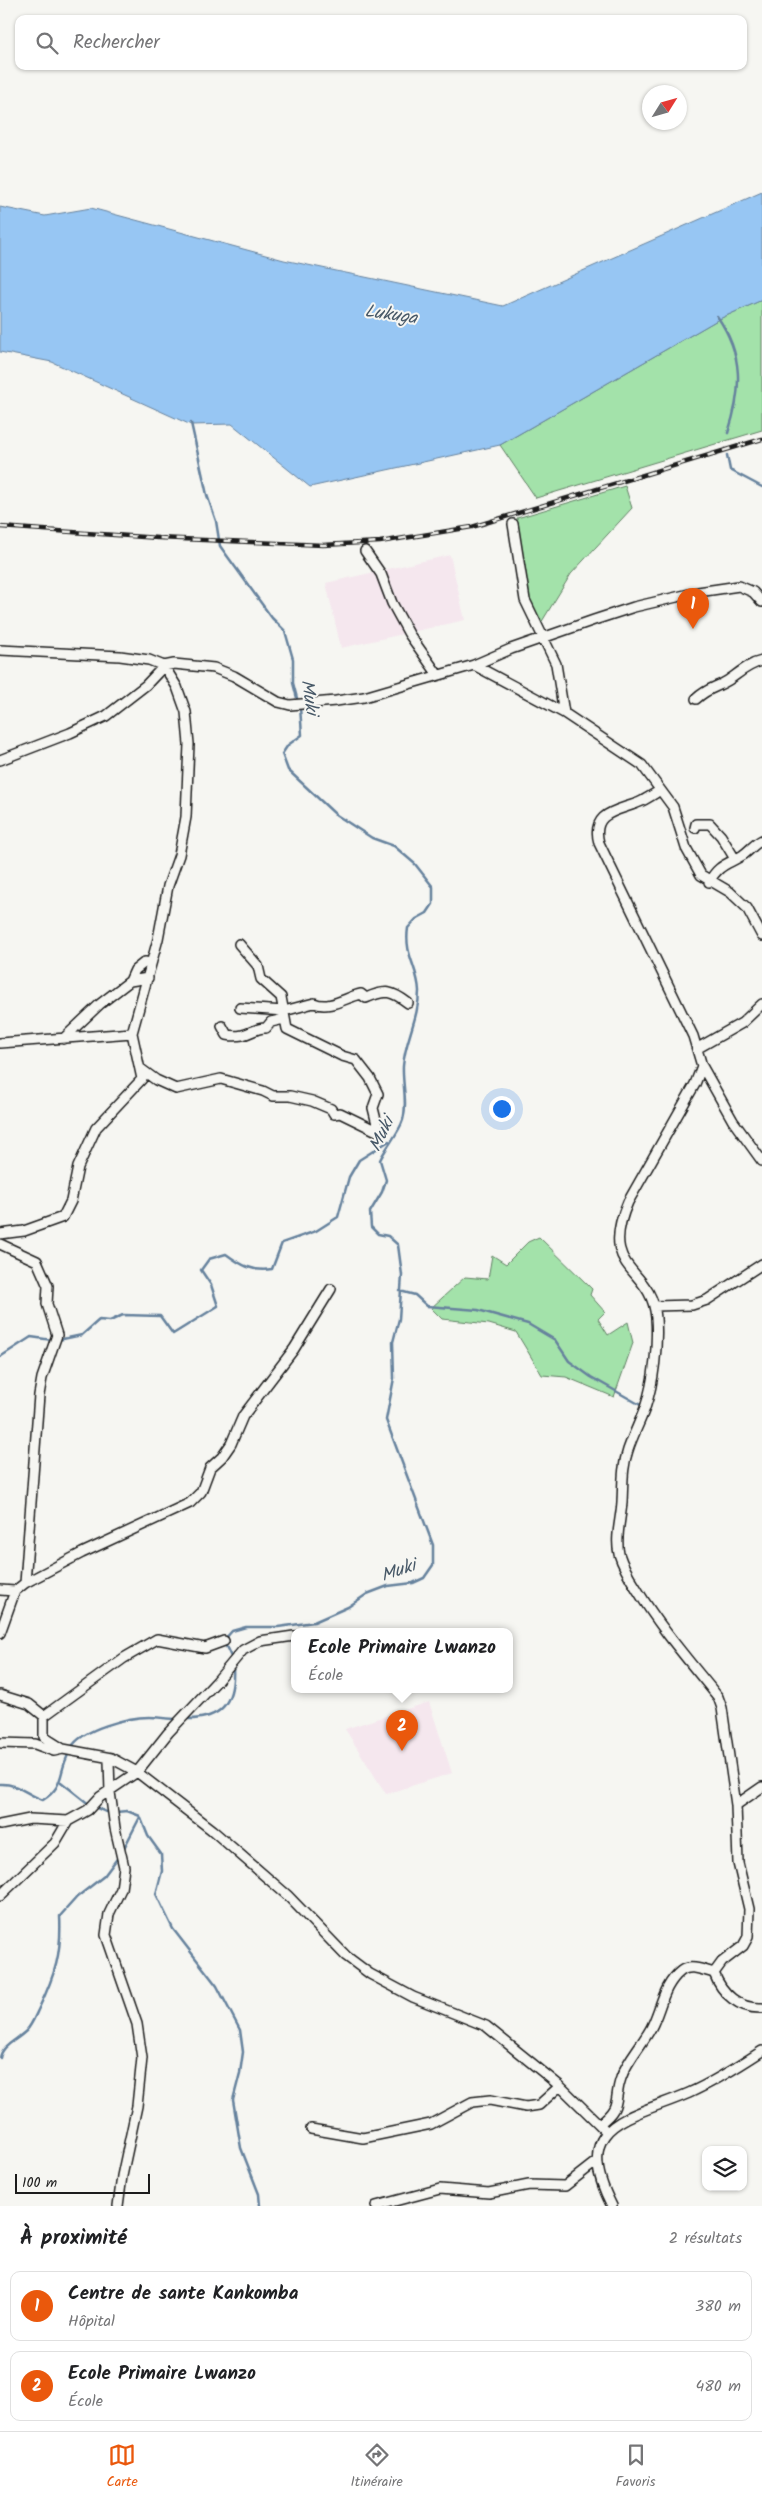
<!DOCTYPE html>
<html lang="fr">
<head>
<meta charset="utf-8">
<style>
	body { margin:0; font-family:Kalam,sans-serif; background:#f6f6f6; color:#202124 }
	.controls { position:absolute; right:15px; bottom:15px; display:grid; overflow:hidden; border-radius:10px; box-shadow:0 1px 4px #0004 }
	.controls button { width:45px; height:45px; display:grid; place-items:center; padding:0; border:0; border-bottom:1px solid #e0e0e0; background:#fff; color:#202124; font:25px sans-serif }
	.compass { position:absolute; left:642px; top:85px; width:45px; height:45px; border-radius:50%; background:#fff; box-shadow:0 1px 4px #0004; rotate:53deg }
	.scale { position:absolute; left:15px; bottom:12px; width:135px; box-sizing:border-box; padding-left:5px; border:2px solid #1c1c1c; border-top:0; font-size:14px; line-height:18px; white-space:nowrap; color:#1c1c1c; -webkit-text-stroke:4px #f6f6f2; paint-order:stroke }
	.you { position:absolute; left:501px; top:1108px; width:18px; height:18px; margin:-12px; border:4px solid #fff; border-radius:50%; background:#1a73e8; box-shadow:0 0 0 8px #1a73e833 }
	.badge { display:grid; place-items:center; width:32px; height:32px; border-radius:50%; background:#ea580c; color:#fff; font-size:16px; font-weight:700 }
	.pin { position:absolute; translate:-50% -41px; filter:drop-shadow(0 1px 2px #0008) }
	.pin::after { content:''; position:absolute; top:26px; width:18px; height:15px; background:inherit; clip-path:polygon(0 0,100% 0,50% 100%) }
	.popup { position:absolute; left:291px; top:1628px; width:222px; height:65px; box-sizing:border-box; display:grid; place-content:center; border-radius:10px; background:#fff; filter:drop-shadow(0 1px 4px #0005); font-size:16px; white-space:nowrap; color:#757577 }
	.popup b { font-size:19px; color:#202124 }
	.popup::after { content:''; position:absolute; left:50%; top:100%; margin-left:-10px; border:10px solid transparent; border-top-color:#fff }
	.list { margin:0; padding:0; list-style:none }
	h2 { display:flex; justify-content:space-between; align-items:center; height:65px; margin:0; padding:0 20px; font-size:21px }
	h2 small { font-size:16px; font-weight:400; color:#757577 }
	.list li { display:grid; grid-template-columns:32px 1fr auto; gap:15px; align-items:center; box-sizing:border-box; height:70px; margin:0 10px 10px; padding:0 10px; border:1px solid #e0e0e0; border-radius:10px }
	.list b { display:block; font-size:19px; white-space:nowrap }
	.list p { margin:0; font-size:16px; white-space:nowrap; color:#757577 }
	.list em { font-size:16px; font-style:normal; color:#757577 }
	.icon { flex:none; width:28px; height:28px; fill:none; stroke:currentColor; stroke-width:2; stroke-linecap:round; stroke-linejoin:round }
	.map { position:relative; flex:none; width:762px; height:2206px; overflow:hidden }
	.search { position:absolute; background:#fff; box-shadow:0 1px 4px #0004; left:15px; right:15px; top:15px; height:55px; display:flex; align-items:center; gap:12px; box-sizing:border-box; padding:0 18px; border-radius:10px; color:#757577; font-size:19px }
	.sheet { height:225px; background:#fff }
	nav { display:flex; justify-content:space-around; align-items:center; box-sizing:border-box; height:70px; border-top:1px solid #e0e0e0; background:#fff; font-size:14px; color:#757577 }
	nav a { display:grid; justify-items:center; gap:2px }
	nav .on { color:#ea580c }
	.map>svg:first-child { display:block }
</style>
</head>
<body>
<div class="map">
<svg width="762" height="2206" viewBox="0 0 762 2206">
	<rect width="100%" height="100%" fill="#f6f6f2"/>
	<filter id="ink" filterUnits="userSpaceOnUse"><feTurbulence type="fractalNoise" baseFrequency=".02" numOctaves="2"/><feDisplacementMap in="SourceGraphic" scale="10" xChannelSelector="R" yChannelSelector="G"/><feConvolveMatrix kernelMatrix="1 2 1 2 8 2 1 2 1" color-interpolation-filters="sRGB"/></filter>
	<g filter="url(#ink)">
		<path fill="#f5e7ee" d="M 450,555 L 465,620 L 341,648 L 326,583 Z
			M 429,1702 L 452,1773 L 386,1794 L 345,1729 Z"/>
		<path fill="#a3e2aa" stroke="#607f63" d="M 762,300 L 762,430 L 536,498 L 500,445 L 719,319 Z
			M 625,486 L 632,508 L 571,574 L 541,623 L 526,593 L 517,518 Z
			M 539,1237 L 592,1289 L 590,1295 L 605,1312 L 598,1319 L 608,1335 L 628,1322 L 633,1343 L 614,1397 L 566,1377 L 542,1375 L 516,1332 L 489,1324 L 442,1319 L 431,1308 L 465,1277 L 488,1279 L 492,1255 L 506,1264 L 528,1242 Z"/>
		<path fill="#97c6f3" stroke="#66829d" d="M 762,192 L 762,300 L 719,319 L 500,445 L 310,487 L 232,424 L 191,425 L 52,362 L 0,352 L 0,207 L 45,216 L 91,208 L 284,260 L 503,306 Z"/>
		<g fill="none" stroke-linecap="round" stroke-linejoin="round">
			<path stroke="#66829d" stroke-width="2.5" d="M 717,316 C 744,355 742,390 728,433
				M 191,423 L 207,495 L 216,521 L 220,546 L 272,618 L 285,631 L 293,659 L 293,683 L 298,702
				M 727,455 L 730,470 L 762,487
				M 400,1291 L 415,1295 L 427,1306 L 478,1310 L 528,1324 L 555,1340 L 569,1361 L 591,1377 L 644,1407
				M 58,1340 L 82,1335 L 99,1320 L 110,1321 L 123,1315 L 160,1316 L 173,1334 L 218,1306 L 211,1285 L 201,1270 L 209,1259 L 226,1254 C 241,1265 252,1272 272,1269 L 282,1243 L 316,1231 L 338,1217 L 349,1177 L 359,1160 L 389,1141
				M 0,1357 L 31,1337 L 52,1340
				M 225,1639 L 232,1631 L 246,1627 L 278,1627 L 314,1622 L 348,1607 L 367,1594 L 388,1586 L 413,1583 L 424,1578 L 433,1565 L 433,1545 L 386,1420 L 394,1378 L 393,1342 L 399,1319 L 402,1275 L 398,1245 L 388,1236 L 378,1234 L 371,1227 L 370,1212 L 382,1192 L 386,1180 L 380,1160 C 386,1147 399,1133 403,1120 C 408,1102 402,1084 403,1066 C 405,1040 419,1018 419,991 C 418,967 404,956 408,928 L 416,919 L 427,913 L 433,904 L 433,887 L 415,864 L 394,846 L 372,838 L 335,814 L 288,770 L 282,754 L 288,745 L 302,735 L 300,707
				M 225,1644 L 232,1659
				M 185,1719 C 221,1720 235,1703 233,1667
				M 71,1748 C 81,1729 129,1717 149,1717 C 158,1717 168,1719 177,1719
				M 61,1782 L 90,1805
				M 0,1784 C 18,1783 27,1795 43,1800 C 65,1786 58,1773 69,1753
				M 95,1807 L 106,1812 L 110,1812
				M 116,1812 L 127,1811 L 140,1816 L 148,1836 L 161,1854 L 162,1871 L 156,1894 L 173,1929 L 217,1986 L 240,2030 L 243,2052 L 240,2073 L 233,2100 L 241,2148 L 259,2194 L 260,2206
				M 123,1850 L 140,1817
				M 0,2058 C 2,2045 17,2040 26,2031 C 32,2025 35,2016 39,2008 C 55,1975 62,1953 60,1916 L 77,1897 L 104,1876 L 119,1856"/>
			<defs>
				<path id="street" d="M 513,524 L 525,600 L 556,664 L 564,713
					M 365,551 L 381,574 L 392,603 L 409,634 L 438,675
					M 0,650 L 120,656 L 149,660 L 164,666 L 177,687 L 186,712 L 189,744 L 186,817 L 179,855 L 168,886 L 158,939 L 132,1033 L 142,1079 L 96,1128 L 78,1167 L 71,1201 L 63,1217 L 24,1231 L 0,1234
					M 474,665 L 564,713 L 642,765 L 673,807 L 686,848 L 701,875 L 730,892 L 747,908 L 762,936
					M 696,699 C 709,687 714,689 727,681 C 738,674 748,664 762,661
					M 0,760 L 70,733 L 106,716 L 146,685 L 164,666 L 174,664 L 214,668 L 234,676 L 278,702 L 290,705 L 336,701 L 364,697 L 474,665 L 511,649 L 594,620 L 634,607 L 698,592 L 739,586 L 753,592 L 762,602
					M 659,791 C 654,794 648,798 642,801 C 621,811 590,810 599,843 L 693,1036 L 702,1066 L 695,1084 L 628,1202 C 597,1273 652,1265 656,1318 C 658,1345 654,1382 645,1408 C 640,1422 633,1435 628,1450 C 622,1467 623,1484 622,1502 C 621,1519 615,1537 619,1554 C 623,1567 631,1580 638,1591 C 661,1629 690,1662 718,1697 L 722,1708 L 736,1805 L 738,1863 L 749,1909 L 748,1937 L 743,1946 L 722,1962 L 714,1973 C 722,1994 739,2009 762,2008
					M 695,828 L 696,824 L 710,824 L 721,836 L 735,859
					M 709,882 C 719,864 727,865 743,855 C 750,850 754,844 762,840
					M 148,978 L 130,981 L 135,970 L 145,962 L 151,963
					M 240,1008 L 284,1011 L 314,1003 C 330,1010 346,997 361,994 L 366,998 C 386,989 392,991 408,1003
					M 222,1026 L 227,1035 C 248,1039 253,1027 266,1028 L 271,1022 L 284,1019
					M 63,1039 L 100,1004 L 130,981
					M 0,1043 L 132,1033
					M 698,1048 L 742,1023 L 762,1004
					M 702,1066 L 733,1121 L 762,1161
					M 141,1069 L 156,1080 L 176,1089 L 221,1079 L 263,1091 L 273,1096 L 290,1096 L 312,1101 L 331,1109 L 334,1114 L 340,1113 L 379,1132 L 373,1108 L 378,1094 L 370,1078 L 356,1060 L 342,1056 L 287,1029 L 281,997 L 261,979 L 258,966 L 239,944
					M 0,1244 L 37,1261 L 48,1286 L 47,1304 L 57,1335 L 42,1378 L 39,1395 L 25,1583
					M 655,1306 L 692,1305 L 707,1300 L 762,1264
					M 0,1590 L 15,1591
					M 0,1633 L 15,1591 L 25,1583 L 82,1553 L 190,1503 L 201,1492 L 210,1468 L 222,1457 L 231,1444 L 243,1416 L 294,1349 L 331,1289
					M 0,1695 L 29,1704 L 44,1716 L 124,1658 L 157,1639 L 205,1648 L 224,1641
					M 44,1716 L 44,1737 L 63,1749 L 111,1758 L 137,1772 L 212,1830 L 287,1895 L 346,1956 L 370,1974 L 413,1997 L 486,2026 L 560,2086 L 606,2131
					M 0,1743 L 35,1744 L 54,1751 L 63,1749
					M 111,1758 L 109,1761 L 110,1792 L 115,1828 L 124,1867 L 121,1889 L 109,1914 L 106,1935 L 137,2024 L 142,2058 L 137,2106 L 122,2176 L 118,2206
					M 736,1805 L 762,1787
					M 0,1825 L 30,1819 L 68,1821
					M 0,1896 L 55,1843 L 68,1821 L 88,1810 L 100,1797 L 137,1772 L 168,1733 L 217,1681 L 243,1650 L 260,1641 L 294,1636
					M 599,2124 C 623,2106 613,2100 621,2078 C 627,2060 642,2045 651,2028 C 661,2009 663,1985 681,1971 C 690,1964 704,1970 714,1973
					M 311,2129 L 363,2138 L 431,2124 L 472,2102 L 490,2100 L 526,2107 L 539,2105 L 560,2086
					M 376,2206 L 440,2189 L 489,2193 L 529,2185 L 565,2186 L 597,2161
					M 612,2206 C 569,2122 629,2119 689,2093 C 714,2082 739,2066 762,2051"/>
			</defs>
			<use href="#street" stroke="#1c1c1c" stroke-width="12"/>
			<use href="#street" stroke="#f6f6f2" stroke-width="9"/>
			<defs>
				<path id="rail" d="M 0,527 L 158,538 L 323,545 L 380,542 L 472,527 L 762,439"/>
			</defs>
			<use href="#rail" stroke="#1c1c1c" stroke-width="4.5"/>
			<use href="#rail" stroke="#f6f6f2" stroke-width="2.5" stroke-dasharray="8" stroke-linecap="butt"/>
		</g>
	</g>
	<g text-anchor="middle" stroke-width="4" stroke-linejoin="round" paint-order="stroke">
		<g font-size="18" font-style="italic" fill="#475867" stroke="#f6f6f2">
			<text transform="translate(391 314) rotate(8)" y="6">Lukuga</text>
			<text transform="translate(310 697) rotate(81)" y="6">Muki</text>
			<text transform="translate(381 1134) rotate(-65)" y="6">Muki</text>
			<text transform="translate(398 1570) rotate(-19)" y="6">Muki</text>
		</g>
	</g>
</svg>
<div class="controls">
<button><svg class="icon" aria-label="layers" viewBox="0 0 24 24"><path d="M12 4l9 5-9 5-9-5zM3 14l9 5 9-5"/></svg></button>
</div>
<svg class="compass" viewBox="-18 -18 36 36"><path d="M0-13l5 13h-10z" fill="#e53935"/><path d="M0 13l5-13h-10z" fill="#757577"/></svg>
<div class="scale">100 m</div>
<div class="you"></div>
<div class="pin badge" style="left:693px;top:629px">1</div>
<div class="pin badge" style="left:402px;top:1751px">2</div>
<div class="popup"><b>Ecole Primaire Lwanzo</b>École</div>
<div class="search"><svg class="icon" aria-label="search" viewBox="0 0 24 24"><circle cx="10" cy="10" r="6"/><path d="M15 15l6 6"/></svg>Rechercher</div>
</div>
<section class="sheet">
<h2>À proximité<small>2 résultats</small></h2>
<ul class="list">
<li><span class="badge">1</span><div><b>Centre de sante Kankomba</b><p>Hôpital</p></div><em>380 m</em></li>
<li><span class="badge">2</span><div><b>Ecole Primaire Lwanzo</b><p>École</p></div><em>480 m</em></li>
</ul>
</section>
<nav>
<a class="on"><svg class="icon" aria-label="map" viewBox="0 0 24 24"><path d="M3 6l6-2 6 2 6-2v14l-6 2-6-2-6 2zM9 4v14M15 6v14"/></svg>Carte</a>
<a><svg class="icon" aria-label="directions" viewBox="0 0 24 24"><path d="M12 3l9 9-9 9-9-9zM9 14v-3h6M13 9l2 2-2 2"/></svg>Itinéraire</a>
<a><svg class="icon" aria-label="saved" viewBox="0 0 24 24"><path d="M7 4h10v16l-5-4-5 4z"/></svg>Favoris</a>
</nav>
</body>
</html>
